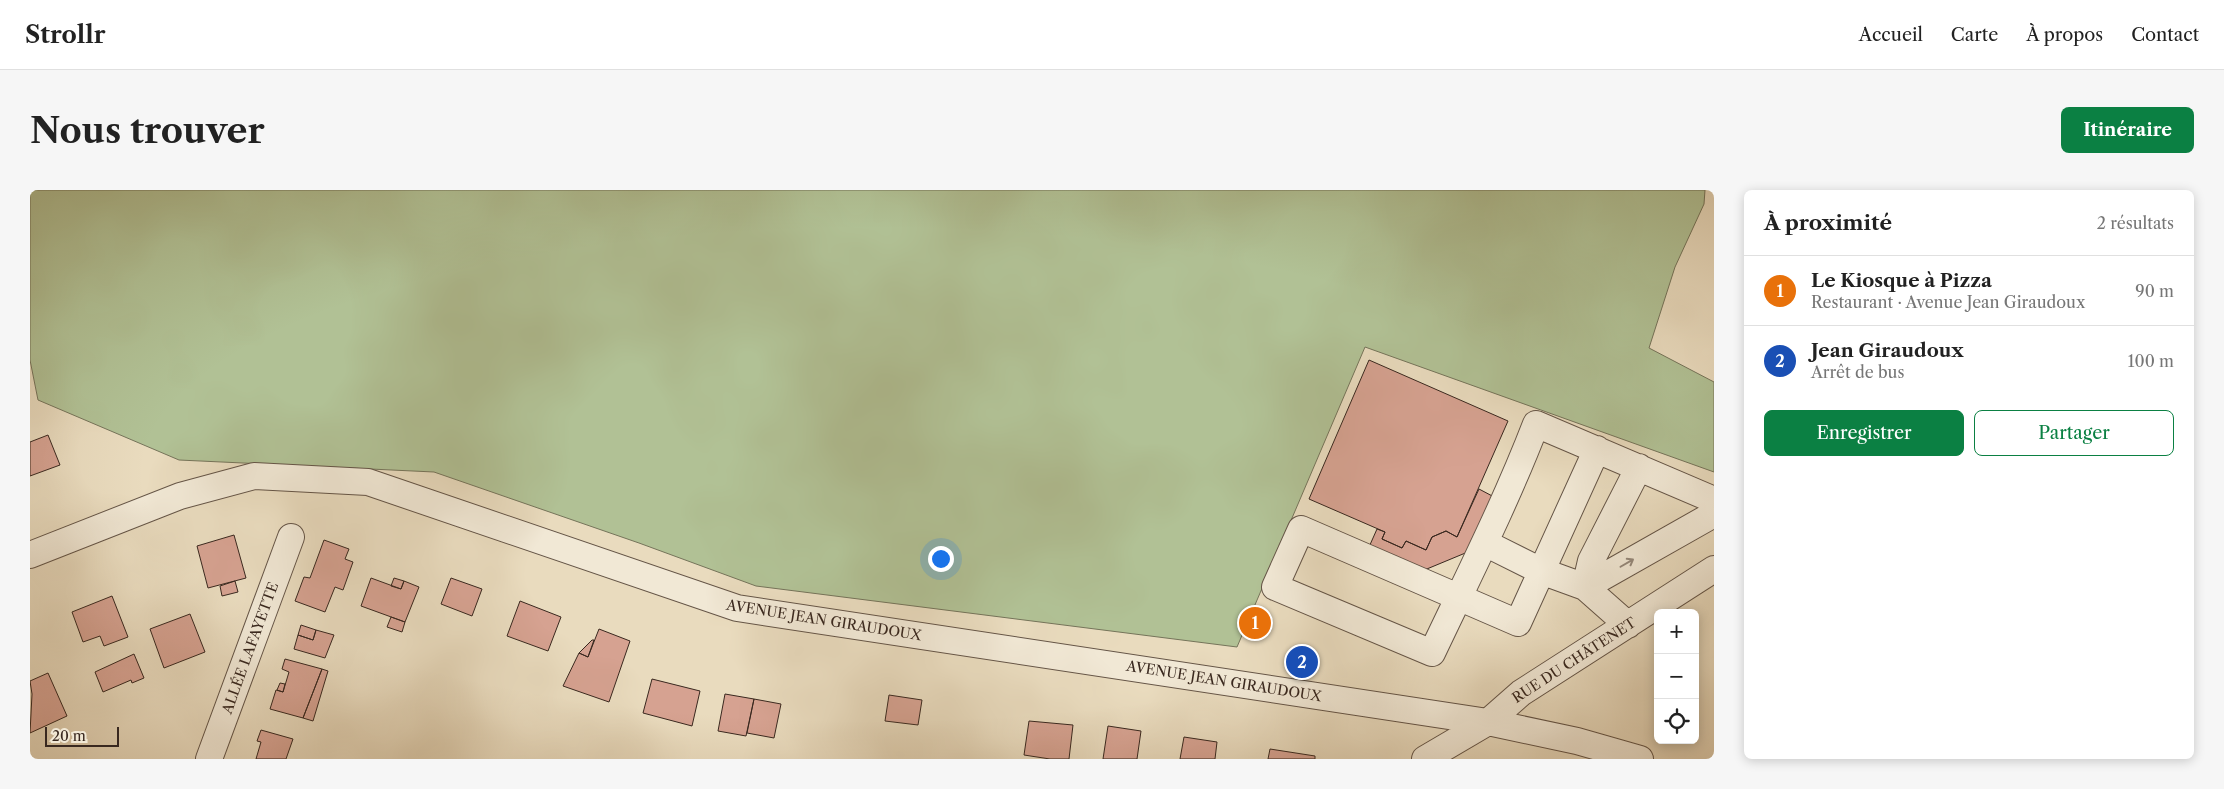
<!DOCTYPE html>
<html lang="fr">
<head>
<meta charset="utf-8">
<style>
	body { margin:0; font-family:"Libre Caslon Text",serif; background:#f6f6f6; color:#222 }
	.controls { position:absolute; right:15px; bottom:15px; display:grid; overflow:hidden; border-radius:8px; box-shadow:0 2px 12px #0003 }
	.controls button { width:45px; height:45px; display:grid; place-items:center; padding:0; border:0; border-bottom:1px solid #e0e0e0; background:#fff; color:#222; font:25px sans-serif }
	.scale { position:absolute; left:15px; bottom:12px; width:74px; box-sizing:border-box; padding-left:5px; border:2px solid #39281f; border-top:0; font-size:14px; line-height:18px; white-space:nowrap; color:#39281f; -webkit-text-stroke:4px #f1e8d5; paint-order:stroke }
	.you { position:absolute; left:910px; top:368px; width:18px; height:18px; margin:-12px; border:4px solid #fff; border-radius:50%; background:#1a73e8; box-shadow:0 0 0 8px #1a73e833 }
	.badge { display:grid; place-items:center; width:32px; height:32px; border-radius:50%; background:#0b8043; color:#fff; font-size:16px; font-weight:700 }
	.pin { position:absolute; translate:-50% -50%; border:2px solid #fff; box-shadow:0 1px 5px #0006 }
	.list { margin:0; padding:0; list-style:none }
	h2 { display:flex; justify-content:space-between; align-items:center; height:65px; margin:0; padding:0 20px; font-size:21px }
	h2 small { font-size:16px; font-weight:400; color:#767676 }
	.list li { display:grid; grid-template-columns:32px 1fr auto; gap:15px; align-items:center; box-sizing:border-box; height:70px; padding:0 20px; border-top:1px solid #e0e0e0 }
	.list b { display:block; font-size:19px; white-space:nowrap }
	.list p { margin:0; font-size:16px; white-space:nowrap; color:#767676 }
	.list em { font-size:16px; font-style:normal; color:#767676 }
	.actions { display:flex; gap:10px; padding:15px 20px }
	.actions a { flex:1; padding:11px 0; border:1px solid #0b8043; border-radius:8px; text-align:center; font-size:18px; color:#0b8043 }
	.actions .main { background:#0b8043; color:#fff }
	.icon { flex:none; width:28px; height:28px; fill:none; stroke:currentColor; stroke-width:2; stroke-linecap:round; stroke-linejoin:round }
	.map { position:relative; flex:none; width:1684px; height:569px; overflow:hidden; border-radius:8px }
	header { display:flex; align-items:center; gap:30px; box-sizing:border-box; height:70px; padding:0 25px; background:#fff; border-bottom:1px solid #e0e0e0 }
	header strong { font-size:24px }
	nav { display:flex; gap:28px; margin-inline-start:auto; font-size:18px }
	.intro { display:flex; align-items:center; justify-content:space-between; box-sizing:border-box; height:120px; padding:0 30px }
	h1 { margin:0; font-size:35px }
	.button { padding:12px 22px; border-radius:8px; background:#0b8043; color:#fff; font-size:18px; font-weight:700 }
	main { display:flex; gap:30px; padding:0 30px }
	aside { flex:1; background:#fff; border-radius:8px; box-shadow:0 2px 12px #0003 }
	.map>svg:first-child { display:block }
</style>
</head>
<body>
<header>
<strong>Strollr</strong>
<nav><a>Accueil</a><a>Carte</a><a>À propos</a><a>Contact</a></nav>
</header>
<div class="intro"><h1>Nous trouver</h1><a class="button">Itinéraire</a></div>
<main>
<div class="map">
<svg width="1684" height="569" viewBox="0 0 1684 569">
	<rect width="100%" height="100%" fill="#e9dbbe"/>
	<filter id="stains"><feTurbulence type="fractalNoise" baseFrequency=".004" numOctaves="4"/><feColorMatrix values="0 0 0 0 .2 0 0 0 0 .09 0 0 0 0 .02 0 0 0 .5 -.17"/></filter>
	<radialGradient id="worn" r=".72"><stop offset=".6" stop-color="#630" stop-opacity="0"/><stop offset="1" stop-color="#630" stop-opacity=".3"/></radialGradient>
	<path fill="#b1c195" stroke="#75745a" d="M 0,0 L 1675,0 L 1674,14 L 1645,77 L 1619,158 L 1684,192 L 1684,282 L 1335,157 L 1207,457 L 726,396 L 609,353 L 404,282 L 149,270 L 8,210 L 0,170 Z"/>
	<path fill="#d6a291" stroke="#39281f" d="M 1339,170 L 1478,231 L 1427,347 L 1416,341 L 1402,347 L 1396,360 L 1376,351 L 1372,358 L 1352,349 L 1355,342 L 1279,309 Z
		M 18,245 L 30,275 L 0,286 L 0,252 Z
		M 1449,299 L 1466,308 L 1445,359 L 1392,381 L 1339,357 L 1347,339 L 1355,342 L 1352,349 L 1372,358 L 1376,351 L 1396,360 L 1402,347 L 1416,341 L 1427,347 Z
		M 204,345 L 216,388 L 178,398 L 167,356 Z
		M 294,350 L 319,359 L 315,369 L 323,372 L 313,400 L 305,397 L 295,422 L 265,411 L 274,387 L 280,388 Z
		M 341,388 L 371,399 L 374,391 L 389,397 L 375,432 L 331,416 Z
		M 364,388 L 374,391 L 371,399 L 361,396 Z
		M 421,388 L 452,399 L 442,426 L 411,414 Z
		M 205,391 L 208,402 L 192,406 L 190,396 Z
		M 82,406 L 98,447 L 74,456 L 70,446 L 53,452 L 42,422 Z
		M 490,411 L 531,427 L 518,461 L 477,446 Z
		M 160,424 L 175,462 L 134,478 L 120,439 Z
		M 361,427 L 375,432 L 372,442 L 357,437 Z
		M 271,435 L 286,440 L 283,450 L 268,445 Z
		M 569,439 L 600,451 L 579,512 L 533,496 L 549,463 L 558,467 Z
		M 286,440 L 304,445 L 295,468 L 264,459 L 268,445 L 283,450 Z
		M 562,450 L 564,450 L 558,467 L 549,463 Z
		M 104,464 L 114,488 L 102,493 L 101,490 L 73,502 L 65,482 Z
		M 255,469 L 292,479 L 273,528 L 240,519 L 246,500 L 253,502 L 259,482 L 252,479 Z
		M 292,479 L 298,481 L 283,531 L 273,528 Z
		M 18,483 L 37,526 L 0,543 L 2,504 L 0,491 Z
		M 622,489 L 670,501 L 662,536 L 613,523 Z
		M 250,493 L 255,494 L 253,502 L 247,500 Z
		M 695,504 L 724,509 L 716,546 L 688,541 Z
		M 859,505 L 892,510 L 888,535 L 855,531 Z
		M 724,509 L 751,514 L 744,548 L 717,543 Z
		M 999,531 L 1043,535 L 1039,569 L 1020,569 L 994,565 Z
		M 1078,536 L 1111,541 L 1107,569 L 1073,569 Z
		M 231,540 L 263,549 L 256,569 L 226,569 L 231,552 L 227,551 Z
		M 1154,547 L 1187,552 L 1185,569 L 1150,569 Z
		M 1240,559 L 1285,566 L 1285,569 L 1238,569 Z"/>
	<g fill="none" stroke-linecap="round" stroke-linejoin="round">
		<defs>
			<path id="minor" d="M 1567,259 L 1488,433 L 1271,339 L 1245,397 L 1402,463 C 1438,387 1476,312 1506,234 L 1684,310
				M 1455,353 L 1511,381 L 1555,397 L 1598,435
				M 0,365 L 150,306 L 224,286 L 338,292 L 707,418 L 1458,532 L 1547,551 L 1610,569
				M 1555,397 L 1684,324
				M 1555,397 L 1561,371 L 1609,277
				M 179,569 L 261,347
				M 1395,569 L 1458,532 L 1491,503 L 1684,379"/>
		</defs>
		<use href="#minor" stroke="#655547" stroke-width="28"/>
		<use href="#minor" stroke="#f1e8d5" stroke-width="26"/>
	</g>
	<defs><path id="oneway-shaft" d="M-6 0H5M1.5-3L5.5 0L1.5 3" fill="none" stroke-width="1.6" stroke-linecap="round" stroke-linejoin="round" transform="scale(1.25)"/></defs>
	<use stroke="#95887a" href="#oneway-shaft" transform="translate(1597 373) rotate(-30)"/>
	<g text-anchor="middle" stroke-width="4" stroke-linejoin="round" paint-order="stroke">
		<g font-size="14" fill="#39281f" stroke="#f1e8d5">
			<text transform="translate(794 430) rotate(9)" y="5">AVENUE JEAN GIRAUDOUX</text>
			<text transform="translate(220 458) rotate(-70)" y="5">ALLÉE LAFAYETTE</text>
			<text transform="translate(1544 470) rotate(-33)" y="5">RUE DU CHÂTENET</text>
			<text transform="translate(1194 491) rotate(9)" y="5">AVENUE JEAN GIRAUDOUX</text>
		</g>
	</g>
	<rect width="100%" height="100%" filter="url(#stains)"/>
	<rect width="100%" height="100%" fill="url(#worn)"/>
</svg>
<div class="controls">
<button>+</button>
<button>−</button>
<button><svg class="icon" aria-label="locate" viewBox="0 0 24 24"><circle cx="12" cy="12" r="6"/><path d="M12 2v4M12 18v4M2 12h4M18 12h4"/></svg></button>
</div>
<div class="scale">20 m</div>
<div class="you"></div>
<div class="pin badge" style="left:1225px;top:433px;background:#e8710a">1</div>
<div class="pin badge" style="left:1272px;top:472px;background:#1a4fb4">2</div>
</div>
<aside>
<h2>À proximité<small>2 résultats</small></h2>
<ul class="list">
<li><span class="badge" style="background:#e8710a">1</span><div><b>Le Kiosque à Pizza</b><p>Restaurant · Avenue Jean Giraudoux</p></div><em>90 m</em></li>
<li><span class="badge" style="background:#1a4fb4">2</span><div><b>Jean Giraudoux</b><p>Arrêt de bus</p></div><em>100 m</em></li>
</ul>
<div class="actions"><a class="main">Enregistrer</a><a>Partager</a></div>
</aside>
</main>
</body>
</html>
